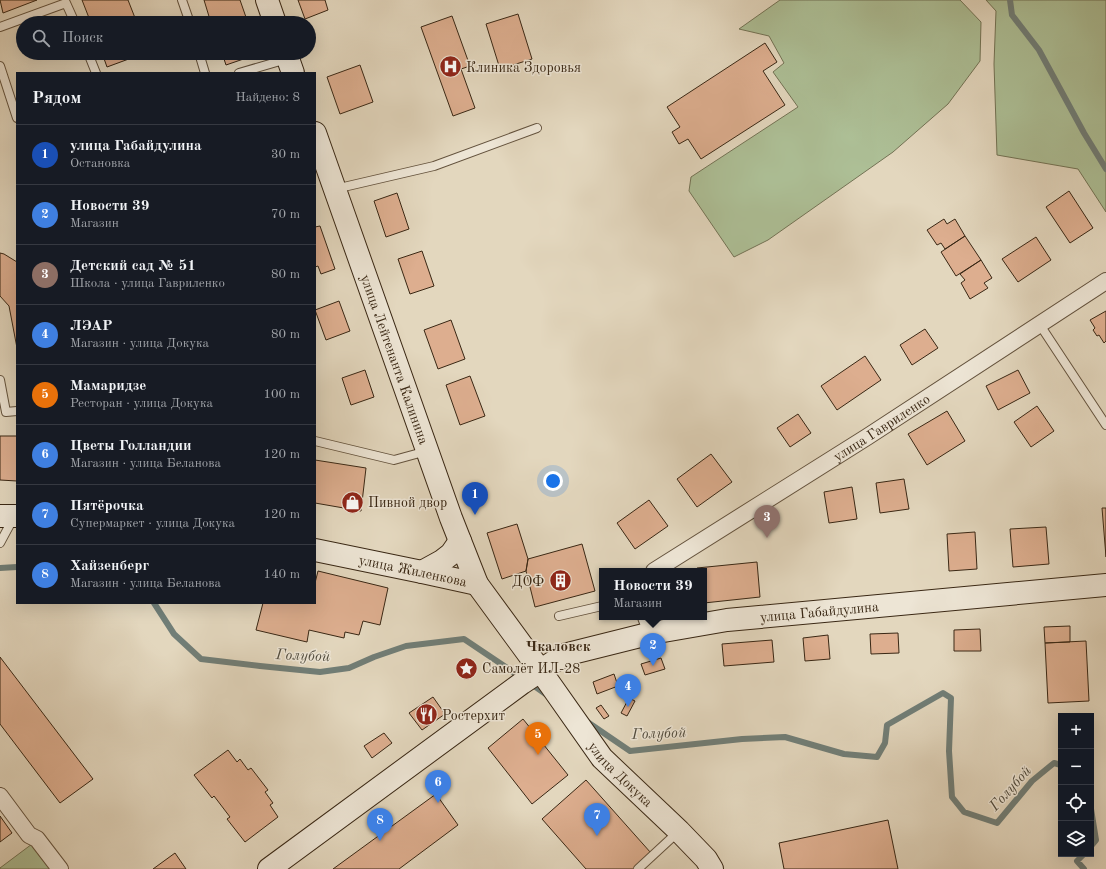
<!DOCTYPE html>
<html lang="ru">
<head>
<meta charset="utf-8">
<style>
	body { margin:0; font-family:"Old Standard TT",serif; background:#20242c; color:#f1f3f6 }
	.controls { position:absolute; right:12px; bottom:12px; display:grid; overflow:hidden; border-radius:0px; box-shadow:0 4px 16px #0002 }
	.controls button { width:36px; height:36px; display:grid; place-items:center; padding:0; border:0; border-bottom:1px solid #363941; background:#171b24; color:#f1f3f6; font:20px sans-serif }
	.you { position:absolute; left:553px; top:481px; width:14px; height:14px; margin:-10px; border:3px solid #fff; border-radius:50%; background:#1a73e8; box-shadow:0 0 0 6px #1a73e833 }
	.badge { display:grid; place-items:center; width:26px; height:26px; border-radius:50%; background:#db2777; color:#fff; font-size:13px; font-weight:700 }
	.pin { position:absolute; translate:-50% -33px; filter:drop-shadow(0 1px 2px #0008) }
	.pin::after { content:''; position:absolute; top:21px; width:14px; height:12px; background:inherit; clip-path:polygon(0 0,100% 0,50% 100%) }
	.popup { position:absolute; left:599px; top:568px; width:108px; height:52px; box-sizing:border-box; display:grid; place-content:center; border-radius:0px; background:#171b24; filter:drop-shadow(0 1px 3px #0005); font-size:13px; white-space:nowrap; color:#9ea1a6 }
	.popup b { font-size:15px; color:#f1f3f6 }
	.popup::after { content:''; position:absolute; left:50%; top:100%; margin-left:-8px; border:8px solid transparent; border-top-color:#171b24 }
	.list { margin:0; padding:0; list-style:none }
	h2 { display:flex; justify-content:space-between; align-items:center; height:52px; margin:0; padding:0 16px; font-size:17px }
	h2 small { font-size:13px; font-weight:400; color:#9ea1a6 }
	.list li { display:grid; grid-template-columns:26px 1fr auto; gap:12px; align-items:center; box-sizing:border-box; height:60px; padding:0 16px; border-top:1px solid #363941 }
	.list b { display:block; font-size:15px; white-space:nowrap }
	.list p { margin:0; font-size:13px; white-space:nowrap; color:#9ea1a6 }
	.list em { font-size:13px; font-style:normal; color:#9ea1a6 }
	.icon { flex:none; width:22px; height:22px; fill:none; stroke:currentColor; stroke-width:2; stroke-linecap:round; stroke-linejoin:round }
	.map { position:relative; flex:none; width:1106px; height:869px; overflow:hidden }
	.search { position:absolute; background:#171b24; box-shadow:0 4px 16px #0002; left:16px; top:16px; width:300px; height:44px; display:flex; align-items:center; gap:10px; box-sizing:border-box; padding:0 14px; border-radius:22px; color:#9ea1a6; font-size:15px }
	.panel { position:absolute; background:#171b24; box-shadow:0 4px 16px #0002; left:16px; top:72px; width:300px; height:532px; border-radius:0px }
	.map>svg:first-child { display:block }
</style>
</head>
<body>
<div class="map">
<svg width="1106" height="869" viewBox="0 0 1106 869">
	<rect width="100%" height="100%" fill="#e3d7be"/>
	<filter id="stains"><feTurbulence type="fractalNoise" baseFrequency=".005" numOctaves="4"/><feColorMatrix values="0 0 0 0 .2 0 0 0 0 .09 0 0 0 0 .02 0 0 0 .5 -.17"/></filter>
	<radialGradient id="worn" r=".72"><stop offset=".6" stop-color="#630" stop-opacity="0"/><stop offset="1" stop-color="#630" stop-opacity=".3"/></radialGradient>
	<path fill="#adbf96" stroke="#737355" d="M 780,0 L 960,0 L 981,22 L 980,61 L 948,104 L 893,152 L 768,240 L 734,257 L 689,191 L 691,177 L 798,107 L 773,72 L 784,63 L 769,36 L 739,29 Z
		M 986,0 L 1106,0 L 1106,212 L 1078,169 L 997,155 L 994,64 L 996,11 Z
		M 32,844 L 51,869 L 0,869 L 0,868 Z"/>
	<g fill="none" stroke-linecap="round" stroke-linejoin="round">
		<path stroke="#717e77" stroke-width="6" d="M 1010,0 L 1012,15 L 1039,50 L 1084,133 L 1106,169
			M 0,568 L 17,567
			M 154,603 L 174,634 L 201,659 L 260,666 L 320,672 L 349,668 L 374,657 L 406,646 L 464,639 L 522,678
			M 530,683 L 547,695
			M 586,721 L 630,751 L 742,739 L 785,737 L 844,754 L 877,757 L 885,743 L 887,725 L 943,693 L 951,698 L 949,751 L 952,797 L 964,812 L 997,823 L 1032,781 L 1054,763 L 1061,765
			M 1091,809 L 1096,840 L 1091,846
			M 1084,854 L 1077,861 L 1084,869"/>
	</g>
	<path fill="#ddae8f" stroke="#392714" d="M 0,0 L 37,0 L 3,13 Z
		M 82,0 L 128,0 L 137,23 L 91,23 Z
		M 204,0 L 240,0 L 248,23 L 211,23 Z
		M 298,0 L 325,0 L 328,10 L 305,19 Z
		M 518,14 L 532,59 L 500,69 L 486,24 Z
		M 452,16 L 470,66 L 461,69 L 475,108 L 453,116 L 421,27 Z
		M 765,43 L 777,62 L 763,71 L 785,105 L 701,159 L 688,139 L 679,144 L 672,132 L 680,127 L 667,107 Z
		M 102,53 L 145,53 L 107,67 Z
		M 222,53 L 258,53 L 258,54 L 226,65 Z
		M 360,65 L 373,102 L 340,114 L 327,77 Z
		M 1069,191 L 1093,228 L 1070,243 L 1046,207 Z
		M 397,193 L 409,229 L 386,237 L 374,201 Z
		M 944,219 L 947,224 L 955,219 L 965,236 L 945,249 L 941,243 L 937,245 L 927,230 Z
		M 320,226 L 335,269 L 321,274 L 318,266 L 315,267 L 315,227 Z
		M 965,236 L 981,260 L 956,276 L 941,252 Z
		M 1036,237 L 1051,260 L 1018,282 L 1002,259 Z
		M 422,251 L 434,286 L 410,294 L 398,259 Z
		M 0,253 L 4,254 L 17,262 L 17,348 L 9,306 L 0,296 Z
		M 981,260 L 992,278 L 984,283 L 988,288 L 970,299 L 961,283 L 965,280 L 960,274 Z
		M 339,301 L 350,331 L 326,340 L 315,310 Z
		M 1106,311 L 1106,341 L 1104,343 L 1099,335 L 1097,336 L 1093,330 L 1095,328 L 1090,320 Z
		M 451,320 L 465,359 L 438,369 L 424,330 Z
		M 925,329 L 938,348 L 912,365 L 900,345 Z
		M 865,356 L 881,380 L 837,410 L 821,386 Z
		M 365,370 L 374,397 L 351,405 L 342,378 Z
		M 1018,370 L 1030,393 L 998,410 L 986,386 Z
		M 470,376 L 485,416 L 460,425 L 446,385 Z
		M 1037,406 L 1054,431 L 1031,447 L 1014,422 Z
		M 947,411 L 965,441 L 927,465 L 908,434 Z
		M 798,414 L 811,433 L 790,447 L 777,428 Z
		M 0,436 L 17,436 L 17,481 L 0,480 Z
		M 711,454 L 732,482 L 697,507 L 677,479 Z
		M 315,460 L 366,468 L 361,511 L 315,503 Z
		M 904,479 L 909,509 L 880,513 L 876,483 Z
		M 852,487 L 857,519 L 829,523 L 824,492 Z
		M 649,500 L 668,526 L 635,549 L 617,523 Z
		M 1102,508 L 1106,508 L 1106,557 Z
		M 517,524 L 528,559 L 526,571 L 502,579 L 487,533 Z
		M 1046,527 L 1049,564 L 1013,567 L 1010,529 Z
		M 975,532 L 977,569 L 949,571 L 947,534 Z
		M 582,544 L 595,591 L 535,607 L 526,571 L 528,559 Z
		M 757,562 L 760,597 L 704,603 L 704,571 L 697,571 L 697,568 Z
		M 318,571 L 388,588 L 380,625 L 363,621 L 359,635 L 345,632 L 344,638 L 309,630 L 307,642 L 256,630 L 263,603 L 315,603 L 315,583 Z
		M 1070,626 L 1070,642 L 1045,643 L 1044,627 Z
		M 980,629 L 981,651 L 954,651 L 954,630 Z
		M 898,633 L 899,653 L 871,654 L 870,634 Z
		M 828,635 L 830,659 L 805,661 L 803,638 Z
		M 772,640 L 774,662 L 724,666 L 722,644 Z
		M 1086,641 L 1089,701 L 1048,703 L 1045,643 Z
		M 0,657 L 93,779 L 60,803 L 0,724 Z
		M 661,658 L 665,669 L 645,675 L 641,664 Z
		M 614,674 L 618,686 L 597,694 L 593,682 Z
		M 433,697 L 445,714 L 422,730 L 409,713 Z
		M 629,698 L 635,701 L 627,716 L 621,713 Z
		M 601,705 L 609,716 L 604,719 L 596,708 Z
		M 523,719 L 568,775 L 532,804 L 488,748 Z
		M 384,733 L 392,743 L 372,758 L 364,746 Z
		M 228,750 L 237,762 L 240,759 L 248,770 L 251,768 L 268,790 L 265,792 L 273,803 L 270,805 L 278,817 L 245,842 L 227,819 L 230,817 L 214,796 L 212,798 L 194,775 Z
		M 586,780 L 651,853 L 634,869 L 586,869 L 542,819 Z
		M 436,794 L 458,825 L 399,869 L 333,869 Z
		M 0,816 L 12,833 L 0,842 Z
		M 888,820 L 898,869 L 784,869 L 779,843 Z
		M 175,853 L 186,869 L 153,869 Z"/>
	<g fill="none" stroke-linecap="round" stroke-linejoin="round">
		<defs>
			<path id="lane" d="M 182,0 L 190,23
				M 0,27 L 66,3 L 75,23
				M 88,53 L 96,73
				M 199,53 L 205,73
				M 0,66 L 17,118
				M 239,73 L 287,59
				M 335,189 L 434,166 L 537,128
				M 1040,325 L 1106,425
				M 0,380 L 6,412 L 17,411
				M 315,441 L 394,460 L 427,451
				M 0,543 L 14,517
				M 559,616 L 602,606
				M 638,869 L 678,832"/>
			<g id="street">
				<path id="s1" d="M 654,571 L 867,437 L 1106,281"/>
				<path d="M 646,617 L 652,633"/>
				<path d="M 0,796 L 29,835 L 37,839 L 60,869"/>
			</g>
			<g id="secondary">
				<path d="M 267,0 L 275,23"/>
				<path d="M 286,53 L 293,73"/>
				<path id="s2" d="M 315,133 L 451,518 L 477,584 L 540,670 L 602,758 L 679,831 L 706,859 L 712,869"/>
				<path d="M 0,516 L 17,516"/>
				<path id="s3" d="M 315,550 L 422,572 L 477,584"/>
				<path d="M 422,572 L 442,561 L 451,554 L 460,541"/>
				<path id="s4" d="M 269,869 L 522,683 L 564,655 L 652,633 L 727,620 L 1106,585"/>
			</g>
		</defs>
		<use href="#lane" stroke="#64533e" stroke-width="10"/>
		<use href="#street" stroke="#64533e" stroke-width="18"/>
		<use href="#secondary" stroke="#392714" stroke-width="24"/>
		<use href="#lane" stroke="#ede5d5" stroke-width="8"/>
		<use href="#street" stroke="#ede5d5" stroke-width="16"/>
		<use href="#secondary" stroke="#ede5d5" stroke-width="22"/>
	</g>
	<defs>
		<symbol id="hospital-disc" viewBox="-11 -11 22 22"><circle r="9.5" fill="#8f2418" stroke="#ede5d5"/><path d="M-5-5h3v3.5h4V-5h3V5h-3V1.5h-4V5h-3Z" fill="#fff"/></symbol>
		<symbol id="shop-disc" viewBox="-11 -11 22 22"><circle r="9.5" fill="#8f2418" stroke="#ede5d5"/><path d="M-5-2.5h2.3a2.7 3.5 0 0 1 5.4 0H5L5.5 6h-11ZM-1.5-2.5h3a1.5 2.3 0 0 0-3 0Z" fill="#fff"/></symbol>
		<symbol id="building-disc" viewBox="-11 -11 22 22"><circle r="9.5" fill="#8f2418" stroke="#ede5d5"/><path d="M-4-6H4V6H1V3H-1V6H-4ZM-2.5-4.3h1.7v1.8h-1.7ZM.8-4.3h1.7v1.8H.8ZM-2.5-1h1.7V.8h-1.7ZM.8-1h1.7V.8H.8Z" fill="#fff"/></symbol>
		<symbol id="sight-disc" viewBox="-11 -11 22 22"><circle r="9.5" fill="#8f2418" stroke="#ede5d5"/><path d="M0-6L1.8-2.2L6-1.7L2.9 1.2L3.7 5.4L0 3.3L-3.7 5.4L-2.9 1.2L-6-1.7L-1.8-2.2Z" fill="#fff"/></symbol>
		<symbol id="restaurant-disc" viewBox="-11 -11 22 22"><circle r="9.5" fill="#8f2418" stroke="#ede5d5"/><path d="M-5-6h1v4h1v-4h1v4h1v-4h1v5L-1.5 .5V6h-2V.5L-5-1ZM5-6V6H3V1.5H1.5Q1.5-4 5-6Z" fill="#fff"/></symbol>
	</defs>
	<g fill-rule="evenodd">
		<use href="#hospital-disc" x="438" y="54" width="25" height="25"/>
		<use href="#shop-disc" x="340" y="490" width="25" height="25"/>
		<use href="#building-disc" x="548" y="568" width="25" height="25"/>
		<use href="#sight-disc" x="454" y="656" width="25" height="25"/>
		<use href="#restaurant-disc" x="414" y="702" width="25" height="25"/>
	</g>
	<g text-anchor="middle" stroke-width="3" stroke-linejoin="round" paint-order="stroke">
		<g font-size="14" fill="#392714" stroke="#ede5d5" text-anchor="start">
			<text x="466" y="72">Клиника Здоровья</text>
			<text x="368" y="507">Пивной двор</text>
			<text x="544" y="586" text-anchor="end">ДОФ</text>
			<text x="482" y="673">Самолёт ИЛ-28</text>
			<text x="442" y="720">Ростерхит</text>
		</g>
		<g font-size="14" fill="#392714" stroke="#ede5d5">
			<text dy="5" stroke="none"><textPath href="#s2" startOffset="240">улица Лейтенанта Калинина</textPath></text>
			<text dy="5" stroke="none"><textPath href="#s1" startOffset="269">улица Гавриленко</textPath></text>
			<text dy="5" stroke="none"><textPath href="#s3" startOffset="100">улица Жиленкова</textPath></text>
			<text dy="5" stroke="none"><textPath href="#s4" startOffset="624">улица Габайдулина</textPath></text>
			<text dy="5" stroke="none"><textPath href="#s2" startOffset="718">улица Докука</textPath></text>
		</g>
		<g font-size="15" font-weight="bold" fill="#392714" stroke="#ede5d5">
			<text x="558" y="651">Чкаловск</text>
		</g>
		<g font-size="15" font-style="italic" fill="#504b3d" stroke="#ede5d5">
			<text transform="translate(303 655) rotate(2)" y="5">Голубой</text>
			<text transform="translate(659 733) rotate(-2)" y="5">Голубой</text>
			<text transform="translate(1010 788) rotate(-48)" y="5">Голубой</text>
		</g>
	</g>
	<rect width="100%" height="100%" filter="url(#stains)"/>
	<rect width="100%" height="100%" fill="url(#worn)"/>
</svg>
<div class="controls">
<button>+</button>
<button>−</button>
<button><svg class="icon" aria-label="locate" viewBox="0 0 24 24"><circle cx="12" cy="12" r="6"/><path d="M12 2v4M12 18v4M2 12h4M18 12h4"/></svg></button>
<button><svg class="icon" aria-label="layers" viewBox="0 0 24 24"><path d="M12 4l9 5-9 5-9-5zM3 14l9 5 9-5"/></svg></button>
</div>
<div class="you"></div>
<div class="pin badge" style="left:475px;top:515px;background:#1a4fb4">1</div>
<div class="pin badge" style="left:653px;top:666px;background:#3f7fe0">2</div>
<div class="popup"><b>Новости 39</b>Магазин</div>
<div class="pin badge" style="left:767px;top:538px;background:#8d6e63">3</div>
<div class="pin badge" style="left:628px;top:707px;background:#3f7fe0">4</div>
<div class="pin badge" style="left:538px;top:755px;background:#e8710a">5</div>
<div class="pin badge" style="left:438px;top:803px;background:#3f7fe0">6</div>
<div class="pin badge" style="left:597px;top:836px;background:#3f7fe0">7</div>
<div class="pin badge" style="left:380px;top:841px;background:#3f7fe0">8</div>
<div class="search"><svg class="icon" aria-label="search" viewBox="0 0 24 24"><circle cx="10" cy="10" r="6"/><path d="M15 15l6 6"/></svg>Поиск</div>
<section class="panel">
<h2>Рядом<small>Найдено: 8</small></h2>
<ul class="list">
<li><span class="badge" style="background:#1a4fb4">1</span><div><b>улица Габайдулина</b><p>Остановка</p></div><em>30 m</em></li>
<li><span class="badge" style="background:#3f7fe0">2</span><div><b>Новости 39</b><p>Магазин</p></div><em>70 m</em></li>
<li><span class="badge" style="background:#8d6e63">3</span><div><b>Детский сад № 51</b><p>Школа · улица Гавриленко</p></div><em>80 m</em></li>
<li><span class="badge" style="background:#3f7fe0">4</span><div><b>ЛЭАР</b><p>Магазин · улица Докука</p></div><em>80 m</em></li>
<li><span class="badge" style="background:#e8710a">5</span><div><b>Мамаридзе</b><p>Ресторан · улица Докука</p></div><em>100 m</em></li>
<li><span class="badge" style="background:#3f7fe0">6</span><div><b>Цветы Голландии</b><p>Магазин · улица Беланова</p></div><em>120 m</em></li>
<li><span class="badge" style="background:#3f7fe0">7</span><div><b>Пятёрочка</b><p>Супермаркет · улица Докука</p></div><em>120 m</em></li>
<li><span class="badge" style="background:#3f7fe0">8</span><div><b>Хайзенберг</b><p>Магазин · улица Беланова</p></div><em>140 m</em></li>
</ul>
</section>
</div>
</body>
</html>
